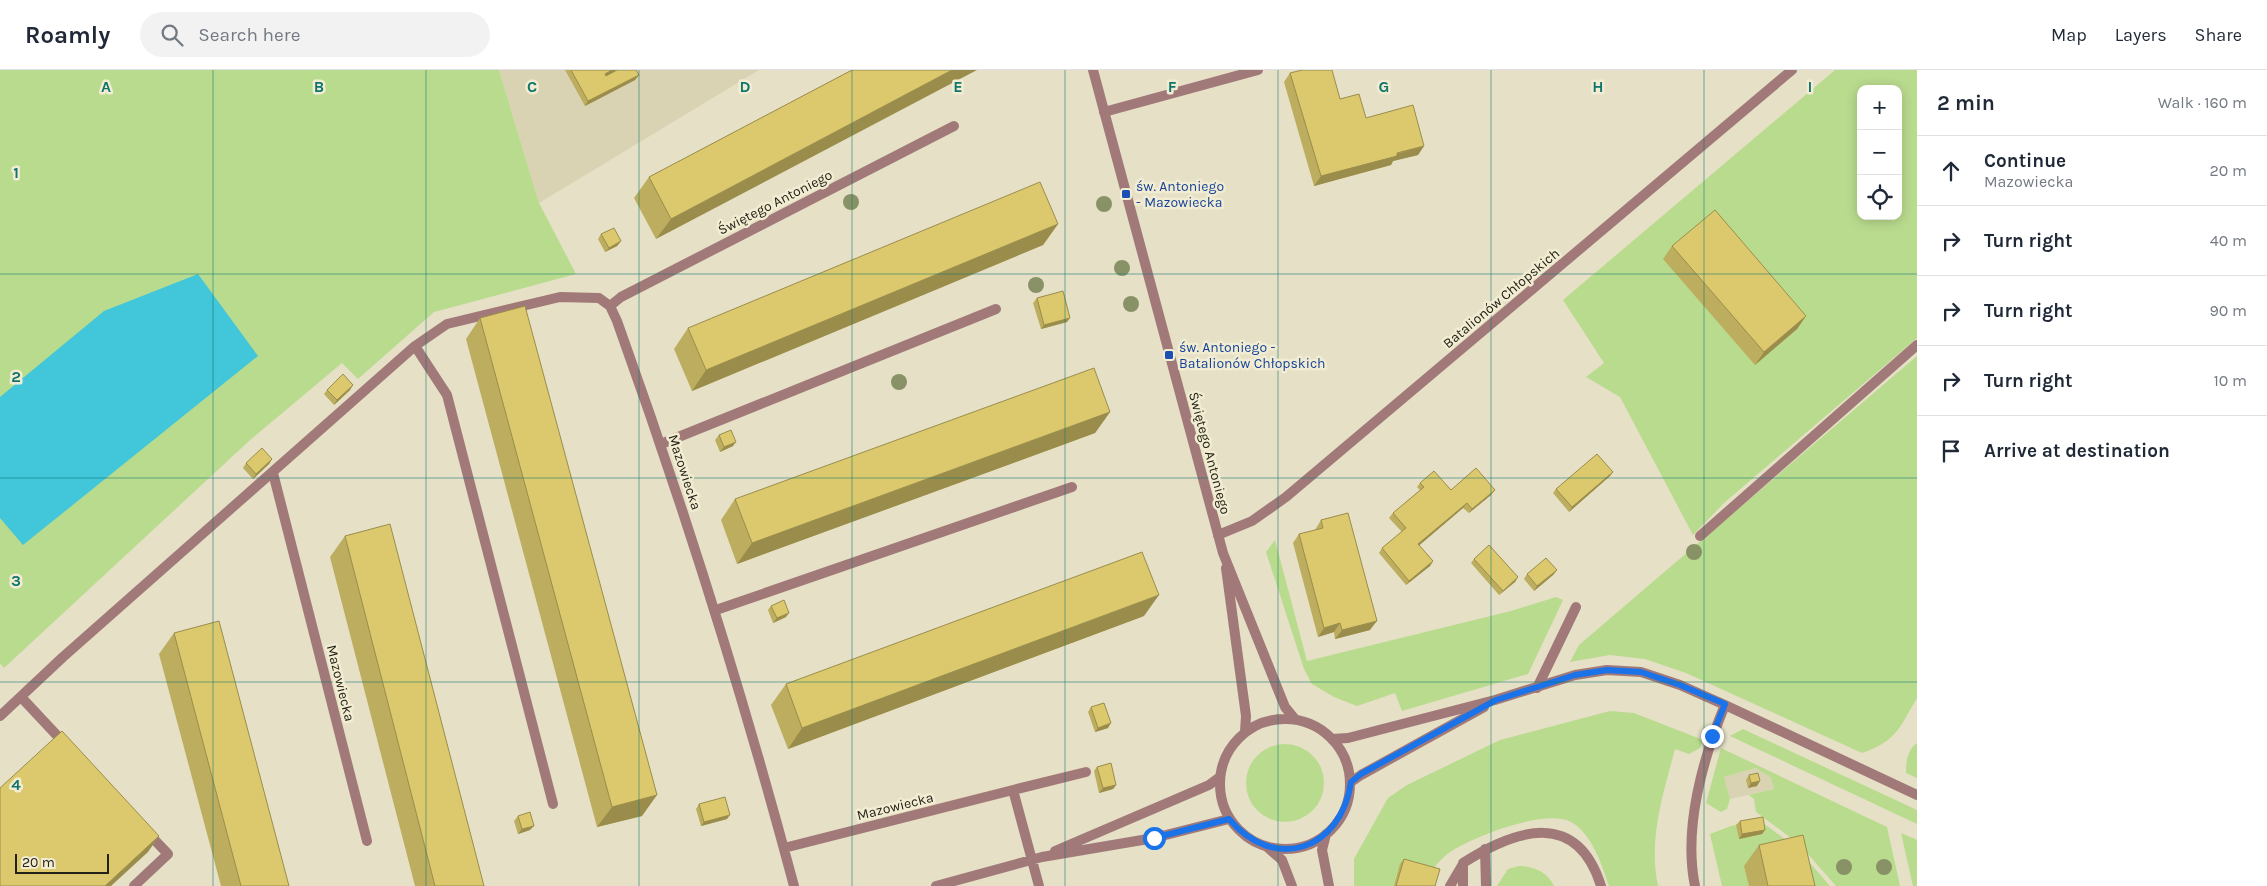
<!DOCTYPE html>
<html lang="en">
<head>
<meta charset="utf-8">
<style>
	body { margin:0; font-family:Karla,sans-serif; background:#f2f2f3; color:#1f2937 }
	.controls { position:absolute; right:15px; top:15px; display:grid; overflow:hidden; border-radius:10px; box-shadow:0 2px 12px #0003 }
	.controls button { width:45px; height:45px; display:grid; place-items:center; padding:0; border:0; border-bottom:1px solid #e0e1e3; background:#fff; color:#1f2937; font:25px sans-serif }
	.scale { position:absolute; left:15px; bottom:12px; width:94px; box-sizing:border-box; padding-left:5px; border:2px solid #242218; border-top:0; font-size:14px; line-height:18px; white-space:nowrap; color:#242218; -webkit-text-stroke:4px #f2edd2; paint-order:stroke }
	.stop { position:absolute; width:15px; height:15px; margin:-11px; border:4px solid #1a73e8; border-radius:50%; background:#fff }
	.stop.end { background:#1a73e8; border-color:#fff; box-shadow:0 1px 5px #0008 }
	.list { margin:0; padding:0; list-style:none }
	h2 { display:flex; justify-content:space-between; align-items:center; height:65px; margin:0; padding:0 20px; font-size:21px }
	h2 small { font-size:16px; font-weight:400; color:#747a83 }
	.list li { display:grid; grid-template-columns:32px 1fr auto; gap:15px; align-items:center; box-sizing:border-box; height:70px; padding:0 20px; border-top:1px solid #e0e1e3 }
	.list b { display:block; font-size:19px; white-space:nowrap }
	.list p { margin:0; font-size:16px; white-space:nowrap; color:#747a83 }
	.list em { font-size:16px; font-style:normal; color:#747a83 }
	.icon { flex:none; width:28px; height:28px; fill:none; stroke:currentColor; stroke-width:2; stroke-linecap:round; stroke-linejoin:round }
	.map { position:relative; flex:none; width:1917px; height:816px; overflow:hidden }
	header { display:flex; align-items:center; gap:30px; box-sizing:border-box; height:70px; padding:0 25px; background:#fff; border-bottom:1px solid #e0e1e3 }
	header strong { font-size:24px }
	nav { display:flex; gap:28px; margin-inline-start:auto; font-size:18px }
	.search { width:350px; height:45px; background:#f2f2f3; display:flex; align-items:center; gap:12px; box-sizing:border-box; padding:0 18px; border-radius:28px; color:#747a83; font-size:19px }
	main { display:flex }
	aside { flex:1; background:#fff }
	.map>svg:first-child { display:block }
</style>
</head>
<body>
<header>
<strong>Roamly</strong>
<div class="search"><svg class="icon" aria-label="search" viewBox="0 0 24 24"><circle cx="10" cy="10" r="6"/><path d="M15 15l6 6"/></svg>Search here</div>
<nav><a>Map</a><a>Layers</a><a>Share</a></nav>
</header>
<main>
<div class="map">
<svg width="1917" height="816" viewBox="0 0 1917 816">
	<rect width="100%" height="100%" fill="#e5e0c6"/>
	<path fill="#dad3b3" d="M 499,0 L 759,0 L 539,133 Z
		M 1756,698 L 1771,708 L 1774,719 L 1730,729 L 1724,707 Z"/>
	<path fill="#b9db8e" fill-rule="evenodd" d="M 0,0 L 499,0 L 539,133 L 576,204 L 434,242 L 358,309 L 342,293 L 249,371 L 4,598 L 0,593 Z
		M 1835,0 L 1917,0 L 1917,268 L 1724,433 L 1693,465 L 1620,327 L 1586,307 L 1604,293 L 1563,230 ZM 1861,19 L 1898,19 L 1898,146 L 1861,146 Z
		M 1917,286 L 1917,628 C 1899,658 1897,671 1862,683 L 1686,603 L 1645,589 L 1610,585 L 1570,592 L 1579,575 Z
		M 1275,470 L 1307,591 L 1511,541 L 1556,527 L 1563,530 L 1528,604 L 1402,641 L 1395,623 L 1357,636 L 1334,627 L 1312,614 L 1304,599 L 1266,482 Z
		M 1610,641 L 1634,643 L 1703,670 L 1700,678 L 1689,684 L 1675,679 C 1663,725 1648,769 1658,816 L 1609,816 C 1602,795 1591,761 1569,751 C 1543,739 1468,768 1446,785 C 1437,793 1428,804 1424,816 L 1354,816 L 1354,789 L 1360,778 L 1388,728 L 1407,715 L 1500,670 Z
		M 1743,659 L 1917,740 L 1917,754 L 1730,666 Z
		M 1917,673 L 1917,708 L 1906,703 C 1906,692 1907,680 1917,673 Z
		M1246 713a39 39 0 1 1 78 0a39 39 0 1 1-78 0Z
		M 1721,678 L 1887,757 L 1900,816 L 1836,816 L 1799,774 L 1756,742 L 1754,729 L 1749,725 L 1774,719 L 1771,708 L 1756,698 L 1724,707 L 1730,729 L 1727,739 L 1721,742 L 1706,733 Z
		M 1759,750 L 1797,778 L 1830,816 L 1722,816 L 1710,764 L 1731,756 Z
		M 1901,763 L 1917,770 L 1917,816 L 1913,816 Z
		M 1519,796 C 1533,796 1548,802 1554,816 L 1497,816 L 1508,799 Z"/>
	<path fill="#42c6da" d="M 198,204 L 258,286 L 23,475 L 0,448 L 0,327 L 104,241 Z"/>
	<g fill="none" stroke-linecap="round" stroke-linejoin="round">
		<path stroke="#a27979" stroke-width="10" d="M 1104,42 L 1258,0
			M 1700,466 L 1917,275
			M 1537,618 L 1576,537
			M 1485,779 L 1486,816
			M 1450,816 L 1463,794
			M 1463,816 L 1463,793 C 1516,759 1577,739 1601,816"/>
		<path stroke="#a27979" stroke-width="10" d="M 610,236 L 621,227 L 954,56
			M 415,276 L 447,325 L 553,734
			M 661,374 L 996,239
			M 273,403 L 367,771
			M 1218,465 L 1252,451 L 1286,427 L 1792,0
			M 716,540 L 1072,417
			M 21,627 L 65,674
			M 0,646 L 63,587 L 415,276 L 447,254 L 560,227 L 599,228 L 610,236 L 617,251 C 684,437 743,625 794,816
			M 1332,669 L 1348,668 L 1495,630 L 1575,605 L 1607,600 L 1641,602 L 1680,615 L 1725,635 L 1917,725
			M 1351,712 L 1361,705 L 1484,637
			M 1013,720 L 1086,702
			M 784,778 L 1013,720 L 1039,816
			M 1055,781 L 1209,715 L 1220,707
			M 134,816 L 168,784 L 147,762
			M 936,816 L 1042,787 L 1154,768 L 1229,749
			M 1695,816 C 1683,758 1703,688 1725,635"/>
		<path stroke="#a27979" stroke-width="10" d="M 1093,0 L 1223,483 L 1285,637 L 1294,648
			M 1226,498 L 1246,646 L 1245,662
			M1220 714a65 65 0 1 1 130 0a65 65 0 1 1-130 0Z
			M 1326,764 L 1322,780 L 1329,816
			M 1266,776 L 1282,790 L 1292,816"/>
	</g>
	<g fill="#899267">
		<circle cx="851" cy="132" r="8"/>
		<circle cx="1104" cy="134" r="8"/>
		<circle cx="1122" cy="198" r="8"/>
		<circle cx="1036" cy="215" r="8"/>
		<circle cx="1131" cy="234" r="8"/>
		<circle cx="899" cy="312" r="8"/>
		<circle cx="1694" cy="482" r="8"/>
		<circle cx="1844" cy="797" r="8"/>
		<circle cx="1884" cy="797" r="8"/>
	</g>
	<path fill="#bdad5e" d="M 565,0 L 636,0 L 639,5 L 635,10 L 585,36 Z
		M 852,0 L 656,169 L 634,128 L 649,107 Z
		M 1290,3 L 1340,29 L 1366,48 L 1424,76 L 1418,85 L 1393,91 L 1391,95 L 1314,116 L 1284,12 Z
		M 1058,154 L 1043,175 L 692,321 L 674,279 L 688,258 Z
		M 601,164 L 621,171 L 617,176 L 605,182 L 598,169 Z
		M 1672,176 L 1806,246 L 1797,259 L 1755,295 L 1663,189 Z
		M 1037,228 L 1067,252 L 1041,259 L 1033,233 Z
		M 480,248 L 642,746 L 597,757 L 466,269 Z
		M 327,320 L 350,320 L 334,335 L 324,324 Z
		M 1110,342 L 1095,363 L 737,494 L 721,450 L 735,429 Z
		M 719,365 L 733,376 L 720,382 L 715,370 Z
		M 272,389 L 269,394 L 253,409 L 243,398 L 246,393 Z
		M 1613,402 L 1610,406 L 1569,442 L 1553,423 L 1556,419 Z
		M 1420,413 L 1451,420 L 1491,425 L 1469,443 L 1463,438 L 1419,475 L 1433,491 L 1430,496 L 1406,515 L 1379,483 L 1382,478 L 1402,462 L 1389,448 L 1393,443 L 1420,420 L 1417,417 Z
		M 1321,450 L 1370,560 L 1335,569 L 1334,562 L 1318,567 L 1293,473 L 1299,464 L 1315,460 Z
		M 345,466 L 484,816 L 415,816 L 330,487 Z
		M 1474,489 L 1518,507 L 1515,512 L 1499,525 L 1471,493 Z
		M 1557,500 L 1553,505 L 1534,521 L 1524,509 L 1527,504 Z
		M 771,536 L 786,547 L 773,553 L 768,540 Z
		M 1144,546 L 788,679 L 771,635 L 786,614 Z
		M 174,563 L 289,816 L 221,816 L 159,584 Z
		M 1091,637 L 1108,658 L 1095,662 L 1088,642 Z
		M 1097,697 L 1116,715 L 1113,719 L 1099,723 L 1094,701 Z
		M 1749,705 L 1757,716 L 1748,718 L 1746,710 Z
		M 699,734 L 727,749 L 701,756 L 696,739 Z
		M 518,746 L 530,760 L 518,764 L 514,751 Z
		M 1740,751 L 1765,760 L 1762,764 L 1739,769 L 1736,755 Z
		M 1759,775 L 1815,816 L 1749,816 L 1744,796 Z
		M 1404,789 L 1435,816 L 1394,816 L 1400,794 Z"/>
	<path fill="#9a8d4c" d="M 612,0 L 618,0 L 602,8 L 605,4 Z
		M 952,0 L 977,0 L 656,169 L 671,149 Z
		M 639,5 L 635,10 L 585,36 L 588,31 Z
		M 1424,76 L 1418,85 L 1393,91 L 1391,95 L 1314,116 L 1321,106 Z
		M 1058,154 L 1043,175 L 692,321 L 706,300 Z
		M 621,171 L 617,176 L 605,182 L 609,178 Z
		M 1806,246 L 1797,259 L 1755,295 L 1764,282 Z
		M 1070,248 L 1067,252 L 1041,259 L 1044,255 Z
		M 353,315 L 350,320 L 334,335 L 337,330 Z
		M 1110,342 L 1095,363 L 737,494 L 752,473 Z
		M 736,372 L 733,376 L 720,382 L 724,377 Z
		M 272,389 L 269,394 L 253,409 L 256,404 Z
		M 1613,402 L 1610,406 L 1569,442 L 1572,437 Z
		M 1495,420 L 1491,425 L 1469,443 L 1472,439 Z
		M 1467,433 L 1463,438 L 1415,479 L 1418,474 Z
		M 1433,491 L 1430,496 L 1406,515 L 1409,511 Z
		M 1557,500 L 1553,505 L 1534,521 L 1537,516 Z
		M 1518,507 L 1515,512 L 1499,525 L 1503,521 Z
		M 1159,525 L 1144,546 L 788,679 L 802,658 Z
		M 789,543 L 786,547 L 773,553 L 777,548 Z
		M 1377,551 L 1370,560 L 1335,569 L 1342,560 Z
		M 1340,553 L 1334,562 L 1318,567 L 1324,558 Z
		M 1111,653 L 1108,658 L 1095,662 L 1098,658 Z
		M 1760,711 L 1757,716 L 1748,718 L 1751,713 Z
		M 1116,715 L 1113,719 L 1099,723 L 1103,718 Z
		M 657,725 L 642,746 L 597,757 L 612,737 Z
		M 730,745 L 727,749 L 701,756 L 704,752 Z
		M 534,756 L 530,760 L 518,764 L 522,759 Z
		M 1765,760 L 1762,764 L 1739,769 L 1742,764 Z
		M 159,766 L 148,782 L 111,816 L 105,816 Z"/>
	<path fill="#dcc96d" stroke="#9a8d4c" d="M 571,0 L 612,0 L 605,4 L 606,6 L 617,0 L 636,0 L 639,5 L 588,31 Z
		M 852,0 L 952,0 L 671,149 L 649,107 Z
		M 1302,0 L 1332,0 L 1340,29 L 1359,24 L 1366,48 L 1413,35 L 1424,76 L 1397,83 L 1397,86 L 1321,106 L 1290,3 Z
		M 1040,112 L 1058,154 L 706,300 L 688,258 Z
		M 1715,140 L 1806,246 L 1764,282 L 1672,176 Z
		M 614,158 L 621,171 L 609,178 L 601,164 Z
		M 1063,221 L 1070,248 L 1044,255 L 1037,228 Z
		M 525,236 L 657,725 L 612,737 L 480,248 Z
		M 1094,298 L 1110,342 L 752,473 L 735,429 Z
		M 343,304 L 353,315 L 337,330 L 327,320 Z
		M 731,360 L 736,372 L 724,377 L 719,365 Z
		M 262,378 L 272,389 L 256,404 L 246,393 Z
		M 1597,384 L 1613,402 L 1572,437 L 1556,419 Z
		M 1476,398 L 1495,420 L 1472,439 L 1467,433 L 1418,474 L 1433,491 L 1409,511 L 1382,478 L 1406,458 L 1393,443 L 1424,417 L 1420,413 L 1434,401 L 1451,420 Z
		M 1348,443 L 1377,551 L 1342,560 L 1340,553 L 1324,558 L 1299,464 L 1323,458 L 1321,450 Z
		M 390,454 L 484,816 L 435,816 L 345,466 Z
		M 1489,475 L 1518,507 L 1503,521 L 1474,489 Z
		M 1142,482 L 1159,525 L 802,658 L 786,614 Z
		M 1546,488 L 1557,500 L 1537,516 L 1527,504 Z
		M 784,530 L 789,543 L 777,548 L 771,536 Z
		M 219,551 L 289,816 L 241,816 L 174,563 Z
		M 1104,633 L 1111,653 L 1098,658 L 1091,637 Z
		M 62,661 L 159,766 L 105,816 L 0,816 L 0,718 Z
		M 1111,693 L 1116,715 L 1103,718 L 1097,697 Z
		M 1758,703 L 1760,711 L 1751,713 L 1749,705 Z
		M 725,727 L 730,745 L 704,752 L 699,734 Z
		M 530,742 L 534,756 L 522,759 L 518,746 Z
		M 1763,747 L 1765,760 L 1742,764 L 1740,751 Z
		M 1803,765 L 1815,816 L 1768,816 L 1759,775 Z
		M 1404,789 L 1440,799 L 1435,816 L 1396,816 Z"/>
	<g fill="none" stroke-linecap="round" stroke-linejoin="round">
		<path stroke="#1a73e8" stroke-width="6" d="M 1154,768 L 1229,749 C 1275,803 1341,780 1351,712 L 1361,704 L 1496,630 L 1575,605 L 1607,600 L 1641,602 L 1680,615 L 1725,634 L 1712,666"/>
	</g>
	<path fill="none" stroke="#0f766e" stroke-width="1" stroke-opacity="0.55" d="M 213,0 L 213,816M 426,0 L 426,816M 639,0 L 639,816M 852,0 L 852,816M 1065,0 L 1065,816M 1278,0 L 1278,816M 1491,0 L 1491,816M 1704,0 L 1704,816M 0,204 L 1917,204M 0,408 L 1917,408M 0,612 L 1917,612"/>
	<g fill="#1a4fb4" stroke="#f2edd2" stroke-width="2">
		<rect x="1121" y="119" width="10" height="10" rx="2.5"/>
		<rect x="1164" y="280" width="10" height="10" rx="2.5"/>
	</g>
	<g text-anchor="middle" stroke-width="5" stroke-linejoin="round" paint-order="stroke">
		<g font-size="14" fill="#164399" stroke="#f2edd2" text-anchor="start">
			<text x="1136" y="121">św. Antoniego<tspan x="1136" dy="16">- Mazowiecka</tspan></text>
			<text x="1179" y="282">św. Antoniego -<tspan x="1179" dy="16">Batalionów Chłopskich</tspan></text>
		</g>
		<g font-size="14" fill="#242218" stroke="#f2edd2">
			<text transform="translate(775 132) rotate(-27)" y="5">Świętego Antoniego</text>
			<text transform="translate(1501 228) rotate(-40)" y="5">Batalionów Chłopskich</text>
			<text transform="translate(1210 383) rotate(75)" y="5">Świętego Antoniego</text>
			<text transform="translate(685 402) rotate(72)" y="5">Mazowiecka</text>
			<text transform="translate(341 613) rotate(76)" y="5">Mazowiecka</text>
			<text transform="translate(895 736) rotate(-14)" y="5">Mazowiecka</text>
		</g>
	</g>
	<g font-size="16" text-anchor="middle" font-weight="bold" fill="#0f766e" stroke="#f2edd2" stroke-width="5" stroke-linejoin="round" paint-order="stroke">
		<text x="106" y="22">A</text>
		<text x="319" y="22">B</text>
		<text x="532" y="22">C</text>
		<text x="745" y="22">D</text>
		<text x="958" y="22">E</text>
		<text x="1172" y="22">F</text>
		<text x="1384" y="22">G</text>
		<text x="1598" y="22">H</text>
		<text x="1810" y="22">I</text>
		<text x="16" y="108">1</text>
		<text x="16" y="312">2</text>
		<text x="16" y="516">3</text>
		<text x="16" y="720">4</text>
	</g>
</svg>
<div class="controls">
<button>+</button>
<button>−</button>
<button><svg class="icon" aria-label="locate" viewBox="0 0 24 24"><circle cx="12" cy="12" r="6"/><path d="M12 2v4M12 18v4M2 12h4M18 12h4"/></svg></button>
</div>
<div class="scale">20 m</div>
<div class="stop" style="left:1154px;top:768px"></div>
<div class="stop end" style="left:1712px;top:666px"></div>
</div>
<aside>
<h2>2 min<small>Walk · 160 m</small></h2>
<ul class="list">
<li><svg class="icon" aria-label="ahead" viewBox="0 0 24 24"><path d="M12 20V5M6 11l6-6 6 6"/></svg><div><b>Continue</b><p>Mazowiecka</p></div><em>20 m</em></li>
<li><svg class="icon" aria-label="right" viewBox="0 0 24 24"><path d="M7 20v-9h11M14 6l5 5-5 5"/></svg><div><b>Turn right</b></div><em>40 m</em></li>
<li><svg class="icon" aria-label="right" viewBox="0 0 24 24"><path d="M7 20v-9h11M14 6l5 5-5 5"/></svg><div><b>Turn right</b></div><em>90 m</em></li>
<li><svg class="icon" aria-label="right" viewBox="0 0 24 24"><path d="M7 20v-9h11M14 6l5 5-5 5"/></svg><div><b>Turn right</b></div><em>10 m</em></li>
<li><svg class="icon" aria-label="arrive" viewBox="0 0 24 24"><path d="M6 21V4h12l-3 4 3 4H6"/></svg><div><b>Arrive at destination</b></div></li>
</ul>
</aside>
</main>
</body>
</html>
